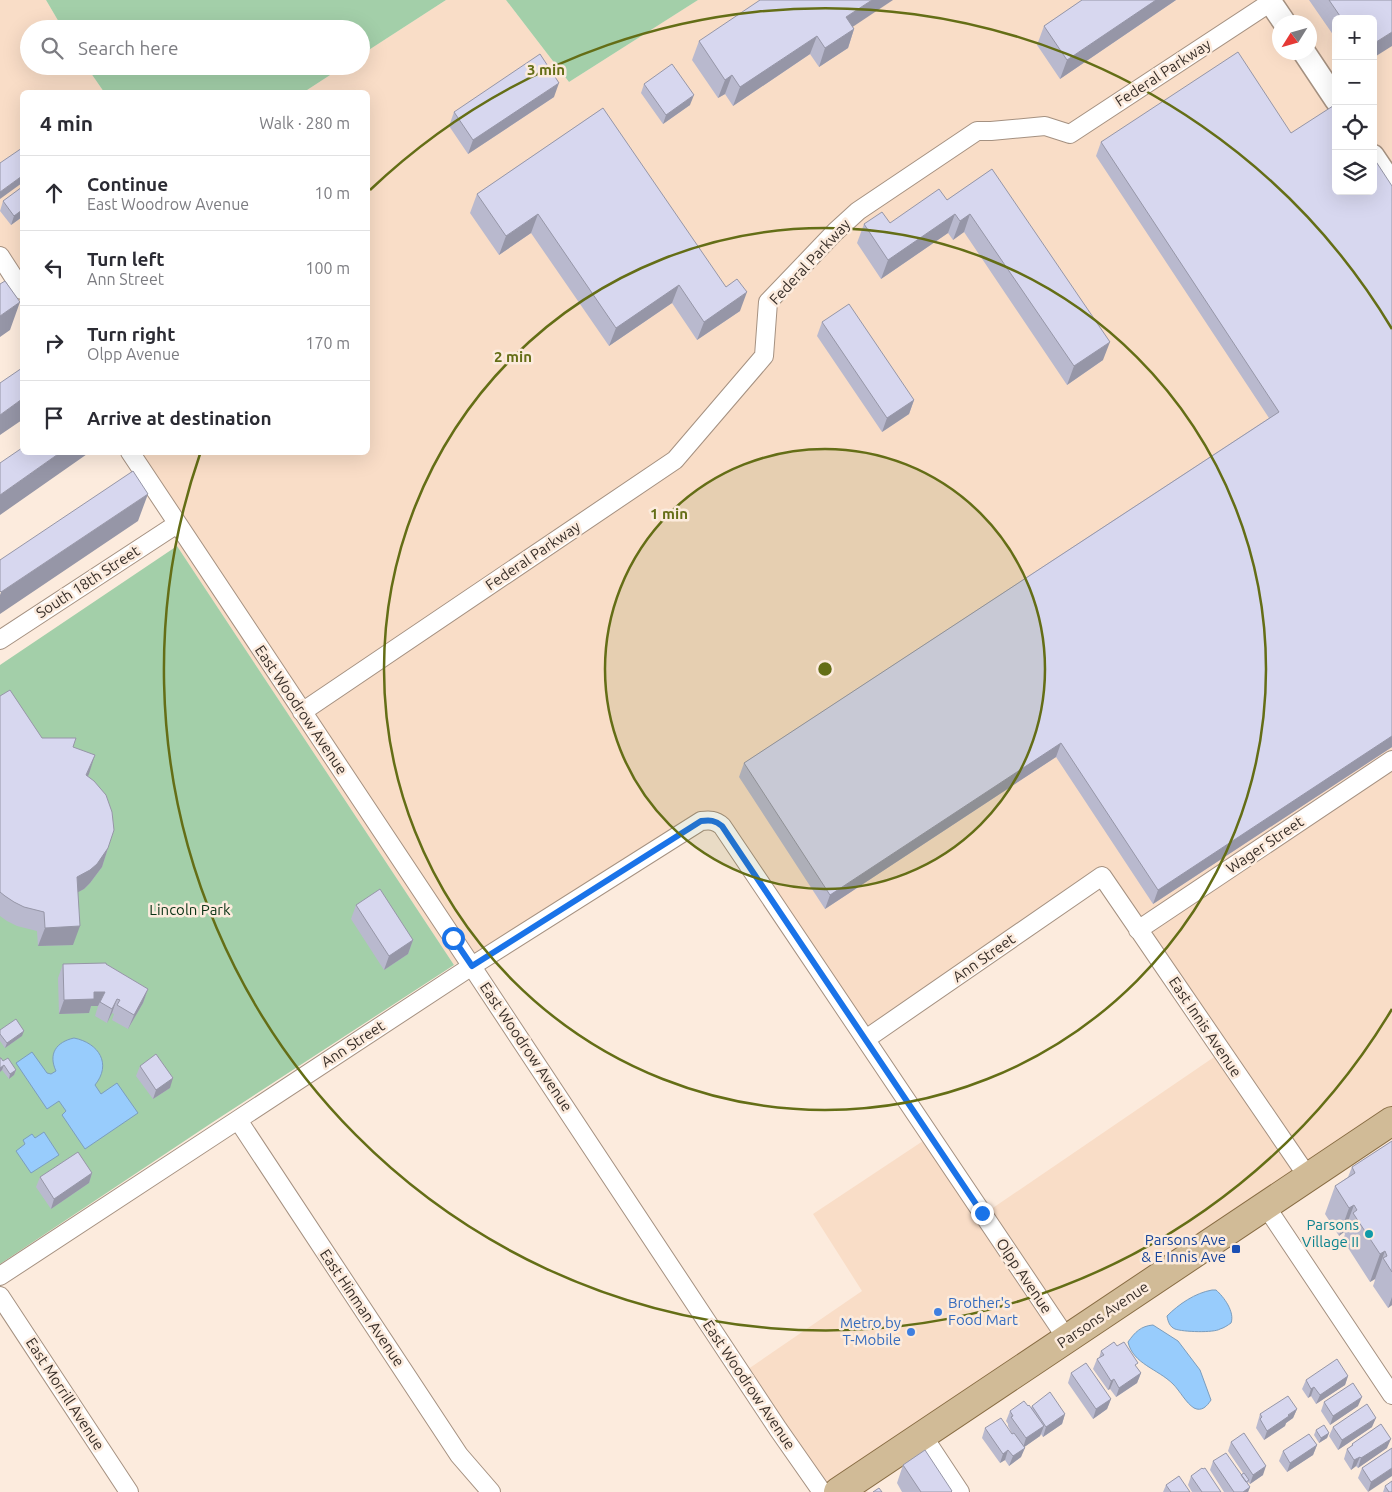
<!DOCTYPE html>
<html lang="en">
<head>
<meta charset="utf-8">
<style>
	body { margin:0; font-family:Ubuntu,sans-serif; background:#f2f2f3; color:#2b2b33 }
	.controls { position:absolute; right:15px; top:15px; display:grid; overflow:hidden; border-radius:8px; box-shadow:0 5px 20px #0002 }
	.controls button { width:45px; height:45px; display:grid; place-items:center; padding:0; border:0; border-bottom:1px solid #e1e1e2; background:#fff; color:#2b2b33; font:25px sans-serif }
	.compass { position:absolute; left:1272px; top:15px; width:45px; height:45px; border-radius:50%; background:#fff; box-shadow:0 5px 20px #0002; rotate:233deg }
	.stop { position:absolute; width:15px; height:15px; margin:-11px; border:4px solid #1a73e8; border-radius:50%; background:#fff }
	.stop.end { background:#1a73e8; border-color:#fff; box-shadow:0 1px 5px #0008 }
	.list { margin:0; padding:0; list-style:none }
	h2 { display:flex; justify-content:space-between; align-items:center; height:65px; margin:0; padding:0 20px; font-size:21px }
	h2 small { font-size:16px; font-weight:400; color:#7c7c81 }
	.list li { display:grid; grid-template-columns:32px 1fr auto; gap:15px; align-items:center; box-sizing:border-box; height:75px; padding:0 20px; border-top:1px solid #e1e1e2 }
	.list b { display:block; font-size:19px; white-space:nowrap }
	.list p { margin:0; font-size:16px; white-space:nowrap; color:#7c7c81 }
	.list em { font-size:16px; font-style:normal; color:#7c7c81 }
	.icon { flex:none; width:28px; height:28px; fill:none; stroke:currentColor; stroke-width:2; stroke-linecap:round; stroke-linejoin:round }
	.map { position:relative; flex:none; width:1392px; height:1492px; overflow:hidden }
	.search { position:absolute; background:#fff; box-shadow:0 5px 20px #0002; left:20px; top:20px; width:350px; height:55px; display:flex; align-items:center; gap:12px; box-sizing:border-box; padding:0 18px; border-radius:28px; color:#7c7c81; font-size:19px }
	.panel { position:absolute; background:#fff; box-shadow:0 5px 20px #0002; left:20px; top:90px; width:350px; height:365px; border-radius:8px }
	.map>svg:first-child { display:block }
</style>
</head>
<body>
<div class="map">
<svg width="1392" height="1492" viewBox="0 0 1392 1492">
	<rect width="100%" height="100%" fill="#fcebdd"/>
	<path fill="#f9ddc7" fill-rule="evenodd" d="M 0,0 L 46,0 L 63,29 L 29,29 L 29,66 L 86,66 L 104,92 L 22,92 L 22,285 L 0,251 Z
		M 446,0 L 506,0 L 569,82 L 698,0 L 1392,0 L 1392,1121 L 859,1478 L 868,1492 L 817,1492 L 738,1376 L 862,1291 L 813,1214 L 929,1137 L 981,1216 L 1220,1053 L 1105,881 L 865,1041 L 712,813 L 454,965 L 177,546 L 179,520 L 134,453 L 368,452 L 368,92 L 304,92 L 344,66 L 361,66 L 361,55 ZM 1336,19 L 1373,19 L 1373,191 L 1336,191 ZM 1280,22 L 1310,22 L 1310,52 L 1280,52 Z"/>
	<path fill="#a3cfa9" d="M 46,0 L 446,0 L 361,55 L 361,29 L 63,29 Z
		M 506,0 L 698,0 L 569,82 Z
		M 86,66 L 344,66 L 304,92 L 104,92 Z
		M 177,546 L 454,965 L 213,1122 L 0,1264 L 0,665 Z"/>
	<path fill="#98ccfc" stroke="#7b9dbd" d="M 74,1038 C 99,1043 112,1064 95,1085 L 101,1094 L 117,1083 L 138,1113 L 85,1149 L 62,1115 L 66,1111 L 59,1101 L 47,1109 L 16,1063 L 32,1052 L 47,1073 L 51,1074 L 56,1071 C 48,1054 56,1042 74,1038 Z
		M 44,1132 L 59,1155 L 31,1173 L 16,1151 L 25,1144 L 23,1140 L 32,1134 L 35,1138 Z
		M 1212,1290 L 1216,1290 C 1224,1297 1235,1312 1231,1323 C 1228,1325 1224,1328 1220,1329 C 1214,1333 1183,1332 1175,1329 C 1170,1327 1168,1322 1167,1316 C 1179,1304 1195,1293 1212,1290 Z
		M 1153,1325 L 1178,1341 L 1200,1370 L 1211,1400 C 1207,1406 1202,1412 1194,1408 C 1186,1403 1180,1391 1173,1384 C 1158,1369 1133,1364 1128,1342 C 1135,1332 1141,1326 1153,1325 Z"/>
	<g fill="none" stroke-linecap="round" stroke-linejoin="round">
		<defs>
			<path id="minor" d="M 0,256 L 22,290
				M 130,452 L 453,938 L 778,1429 L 822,1492
				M 0,640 L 177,524
				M 302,712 L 675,460 L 764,356 L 768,302 L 835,232 L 858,211 L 977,131 L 991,131 L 1045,126 L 1070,134 L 1271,2
				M 1138,930 L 1392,760
				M 866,1039 L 1102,876 L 1308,1177
				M 238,1120 L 459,1455 L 491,1492
				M 1265,1205 L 1392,1395
				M 0,1276 L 472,966 L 701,821 C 710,820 715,820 722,826 L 1067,1339
				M 0,1296 L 129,1492
				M 923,1436 L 960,1492"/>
			<path id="tertiary" d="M 1269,0 L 1284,22
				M 1304,52 L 1336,100
				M 1373,156 L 1392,184"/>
			<path id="primary" d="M 838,1492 L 1392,1121"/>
		</defs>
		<use href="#minor" stroke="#a59181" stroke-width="20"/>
		<use href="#tertiary" stroke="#a59181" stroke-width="25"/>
		<use href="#primary" stroke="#886c43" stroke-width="30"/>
		<use href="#minor" stroke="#fff" stroke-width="18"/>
		<use href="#tertiary" stroke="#fff" stroke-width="22"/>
		<use href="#primary" stroke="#d1bb97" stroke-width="28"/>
	</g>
	<path fill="#b9b9ce" d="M 1082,0 L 1176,0 L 1060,79 L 1037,45 L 1044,26 Z
		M 1309,0 L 1392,0 L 1373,19 L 1336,19 L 1336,39 Z
		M 853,27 L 854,29 L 848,48 L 819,67 L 810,54 L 733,106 L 725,94 L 718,98 L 692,60 L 699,41 Z
		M 644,84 L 690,105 L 663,124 L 641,93 Z
		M 554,97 L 468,154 L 449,126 L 454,112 Z
		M 603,108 L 740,311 L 697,340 L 672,303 L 609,346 L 531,233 L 499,255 L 470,213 L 477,194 Z
		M 1291,133 L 1392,186 L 1392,747 L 1153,904 L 1056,757 L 825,909 L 739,777 L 744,763 L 1269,418 L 1096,156 L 1101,142 Z
		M 992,169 L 1103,360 L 1067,385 L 964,232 L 953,240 L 948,233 L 881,279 L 857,243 L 864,224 L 890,223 L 947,200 Z
		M 3,201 L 22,217 L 11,225 L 0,211 Z
		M 822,322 L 914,400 L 909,414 L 882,432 L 817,336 Z
		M 0,696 L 42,738 L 73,747 L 88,776 L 108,848 L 102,867 L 90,883 L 84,889 L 78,892 L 73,945 L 38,946 L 37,931 L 17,926 L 7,921 L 0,916 Z
		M 356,905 L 413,940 L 408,954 L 384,970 L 351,919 Z
		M 63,964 L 106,964 L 148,989 L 143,1003 L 128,1029 L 112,1020 L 114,1014 L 112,1013 L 107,1023 L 95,1016 L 98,1006 L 91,1006 L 89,1013 L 59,1014 L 58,978 Z
		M 0,1030 L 22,1036 L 5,1048 L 0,1041 Z
		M 0,1058 L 16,1070 L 14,1075 L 9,1079 L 2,1070 L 0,1072 Z
		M 140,1066 L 170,1088 L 153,1099 L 136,1076 Z
		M 1392,1141 L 1392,1305 L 1388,1308 L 1373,1286 L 1375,1280 L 1375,1279 L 1370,1282 L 1343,1240 L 1345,1234 L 1344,1232 L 1339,1236 L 1325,1214 L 1335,1186 L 1348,1177 L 1352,1167 Z
		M 92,1173 L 89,1183 L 51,1209 L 36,1187 L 40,1177 Z
		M 1101,1351 L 1136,1367 L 1141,1373 L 1137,1383 L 1116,1397 L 1110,1389 L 1108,1390 L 1093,1369 L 1097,1359 L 1099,1358 Z
		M 1071,1373 L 1111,1399 L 1107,1409 L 1093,1419 L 1068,1383 Z
		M 1348,1376 L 1345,1385 L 1316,1404 L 1311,1396 L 1308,1398 L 1302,1389 L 1306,1380 Z
		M 1324,1402 L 1358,1406 L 1330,1425 L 1321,1411 Z
		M 1028,1406 L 1031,1408 L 1032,1406 L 1065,1414 L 1062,1424 L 1043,1437 L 1041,1434 L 1040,1436 L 1024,1447 L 1021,1457 L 1009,1466 L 1005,1460 L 1000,1463 L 982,1438 L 985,1428 L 1012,1434 L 1008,1426 L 1008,1424 L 1006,1421 L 1010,1411 Z
		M 1297,1409 L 1293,1418 L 1286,1423 L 1285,1426 L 1264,1440 L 1256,1428 L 1260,1414 Z
		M 1333,1427 L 1372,1427 L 1338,1450 L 1329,1436 Z
		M 1316,1430 L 1329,1433 L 1327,1438 L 1319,1443 L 1314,1435 Z
		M 1231,1442 L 1263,1475 L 1250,1484 L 1248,1482 L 1247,1484 L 1250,1487 L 1248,1492 L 1224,1492 L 1210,1470 L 1213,1461 L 1241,1475 L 1243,1473 L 1228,1451 Z
		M 1352,1444 L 1387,1448 L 1358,1468 L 1356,1466 L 1351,1470 L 1344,1459 L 1347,1449 L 1351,1447 Z
		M 1317,1445 L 1313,1455 L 1287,1472 L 1279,1461 L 1283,1451 Z
		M 1392,1448 L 1368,1492 L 1358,1478 L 1362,1468 Z
		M 903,1465 L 952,1491 L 952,1492 L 902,1492 L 897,1483 Z
		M 1191,1476 L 1221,1492 L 1192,1492 L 1188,1485 Z
		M 1166,1485 L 1190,1492 L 1163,1492 Z
		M 1385,1486 L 1392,1492 L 1383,1492 Z"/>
	<path fill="#9696a7" d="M 872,0 L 893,0 L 839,36 L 846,17 Z
		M 1156,0 L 1176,0 L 1060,79 L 1067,60 Z
		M 854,29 L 848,48 L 819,67 L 825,48 Z
		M 1392,32 L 1392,46 L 1373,58 L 1373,44 Z
		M 817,36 L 810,54 L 733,106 L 740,87 Z
		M 732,75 L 725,94 L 718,98 L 725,80 Z
		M 559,83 L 554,97 L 468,154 L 473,140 Z
		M 694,95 L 690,105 L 663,124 L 666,115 Z
		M 22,176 L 22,183 L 0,199 L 0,192 Z
		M 22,210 L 22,217 L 11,225 L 14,216 Z
		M 538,214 L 531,233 L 499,255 L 506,236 Z
		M 955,214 L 948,233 L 881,279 L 888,260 Z
		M 970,214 L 964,232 L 953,240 L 960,221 Z
		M 679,285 L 672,303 L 609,346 L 616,328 Z
		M 747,292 L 740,311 L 697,340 L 704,322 Z
		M 20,302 L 10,330 L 0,337 L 0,316 Z
		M 1110,342 L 1103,360 L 1067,385 L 1074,366 Z
		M 22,399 L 22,420 L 0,435 L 0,415 Z
		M 914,400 L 909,414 L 882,432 L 887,418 Z
		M 61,452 L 90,452 L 0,515 L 0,495 Z
		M 148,494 L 138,521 L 0,614 L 0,595 L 1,592 Z
		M 1392,736 L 1392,747 L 1153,904 L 1158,890 Z
		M 1061,743 L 1056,757 L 825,909 L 830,895 Z
		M 95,755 L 89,774 L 79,794 L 86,775 Z
		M 108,848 L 102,867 L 90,883 L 84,889 L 71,896 L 77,877 Z
		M 80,926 L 73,945 L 38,946 L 45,928 Z
		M 413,940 L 408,954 L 384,970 L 389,956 Z
		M 148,989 L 143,1003 L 128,1029 L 134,1015 Z
		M 94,992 L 105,992 L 98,1006 L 91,1006 L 89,1013 L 59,1014 L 64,1000 Z
		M 117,999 L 112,1013 L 107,1023 L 112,1009 Z
		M 24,1031 L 22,1036 L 5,1048 L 7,1043 Z
		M 4,1065 L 2,1070 L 0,1072 L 0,1068 Z
		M 16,1070 L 14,1075 L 9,1079 L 10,1074 Z
		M 173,1078 L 170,1088 L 153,1099 L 156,1090 Z
		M 92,1173 L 89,1183 L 51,1209 L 54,1199 Z
		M 1354,1205 L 1344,1232 L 1339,1236 L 1349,1208 Z
		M 1385,1251 L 1375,1279 L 1370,1282 L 1380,1254 Z
		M 1392,1297 L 1392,1305 L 1388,1308 Z
		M 1141,1373 L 1137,1383 L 1116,1397 L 1119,1388 Z
		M 1348,1376 L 1345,1385 L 1316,1404 L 1320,1395 Z
		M 1114,1379 L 1110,1389 L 1108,1390 L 1111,1381 Z
		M 1314,1387 L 1311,1396 L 1308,1398 L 1311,1389 Z
		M 1362,1397 L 1358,1406 L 1330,1425 L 1333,1416 Z
		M 1111,1399 L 1107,1409 L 1093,1419 L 1096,1409 Z
		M 1297,1409 L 1293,1418 L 1286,1423 L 1285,1426 L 1264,1440 L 1267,1431 Z
		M 1065,1414 L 1062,1424 L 1043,1437 L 1046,1427 Z
		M 1376,1418 L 1372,1427 L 1338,1450 L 1342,1440 Z
		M 1044,1426 L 1040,1436 L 1023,1448 L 1026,1438 Z
		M 1329,1433 L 1327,1438 L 1319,1443 L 1321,1438 Z
		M 1391,1439 L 1387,1448 L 1358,1468 L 1361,1458 Z
		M 1317,1445 L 1313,1455 L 1287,1472 L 1290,1463 Z
		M 1025,1448 L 1021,1457 L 1009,1466 L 1013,1456 Z
		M 1008,1450 L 1005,1460 L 1000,1463 L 1003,1454 Z
		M 1360,1457 L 1356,1466 L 1351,1470 L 1354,1460 Z
		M 1266,1466 L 1263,1475 L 1250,1484 L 1253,1475 Z
		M 1392,1468 L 1392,1476 L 1368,1492 L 1371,1482 Z
		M 1250,1487 L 1248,1492 L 1243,1492 Z"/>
	<path fill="#d7d7ef" stroke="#9696a7" d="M 760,0 L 872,0 L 846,17 L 854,29 L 825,48 L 817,36 L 740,87 L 732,75 L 725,80 L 699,41 Z
		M 1082,0 L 1156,0 L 1067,60 L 1044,26 Z
		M 1329,0 L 1392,0 L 1392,32 L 1373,44 L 1373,19 L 1342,19 Z
		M 1238,52 L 1291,133 L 1336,104 L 1336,191 L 1373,191 L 1373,157 L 1392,186 L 1392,736 L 1158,890 L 1061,743 L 830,895 L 744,763 L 1279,412 L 1101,142 Z
		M 540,54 L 559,83 L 473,140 L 454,112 Z
		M 672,64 L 694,95 L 666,115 L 644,84 Z
		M 603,108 L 726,287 L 737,279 L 747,292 L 704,322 L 679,285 L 616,328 L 538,214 L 506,236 L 477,194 Z
		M 22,148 L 22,176 L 0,192 L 0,163 Z
		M 992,169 L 1110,342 L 1074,366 L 970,214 L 960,221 L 955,214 L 888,260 L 864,224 L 882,212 L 890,223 L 939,189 L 947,200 Z
		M 22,187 L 22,210 L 14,216 L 3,201 Z
		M 5,281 L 20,302 L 0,316 L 0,284 Z
		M 849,304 L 914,400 L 887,418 L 822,322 Z
		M 22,368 L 22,399 L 0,415 L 0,383 Z
		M 22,448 L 22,452 L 61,452 L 0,495 L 0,463 Z
		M 133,471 L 148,494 L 1,592 L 0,591 L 0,560 Z
		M 10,690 L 42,738 L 76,738 L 73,747 L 95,755 L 86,775 L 94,781 L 106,795 L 112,812 L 114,830 L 108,848 L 97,864 L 90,870 L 77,877 L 80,926 L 45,928 L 44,912 L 24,907 L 14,902 L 5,896 L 0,892 L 0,696 Z
		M 380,889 L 413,940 L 389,956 L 356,905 Z
		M 106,963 L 106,964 L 148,989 L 134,1015 L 117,1005 L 120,1000 L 117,999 L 112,1009 L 100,1002 L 105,992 L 94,992 L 94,999 L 64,1000 L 63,964 Z
		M 16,1019 L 24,1031 L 7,1043 L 0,1034 L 0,1030 Z
		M 156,1054 L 173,1078 L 156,1090 L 140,1066 Z
		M 0,1058 L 1,1058 L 3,1061 L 8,1058 L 16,1070 L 10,1074 L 4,1065 L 0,1068 Z
		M 1392,1141 L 1392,1272 L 1383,1258 L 1387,1256 L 1385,1251 L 1380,1254 L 1353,1213 L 1357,1210 L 1354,1205 L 1349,1208 L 1335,1186 L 1355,1173 L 1352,1167 Z
		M 78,1152 L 92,1173 L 54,1199 L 40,1177 Z
		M 1114,1342 L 1117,1346 L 1124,1342 L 1138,1363 L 1135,1365 L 1141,1373 L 1119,1388 L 1114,1379 L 1111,1381 L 1097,1359 L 1104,1355 L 1101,1351 Z
		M 1337,1359 L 1348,1376 L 1320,1395 L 1314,1387 L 1311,1389 L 1306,1380 Z
		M 1086,1363 L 1111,1399 L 1096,1409 L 1071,1373 Z
		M 1353,1383 L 1362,1397 L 1333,1416 L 1324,1402 Z
		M 1050,1392 L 1065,1414 L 1046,1427 L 1032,1406 Z
		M 1288,1396 L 1297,1409 L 1288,1415 L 1289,1416 L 1267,1431 L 1260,1419 L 1262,1417 L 1260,1414 Z
		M 1024,1401 L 1028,1406 L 1029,1405 L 1044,1426 L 1026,1438 L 1011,1417 L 1013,1416 L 1010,1411 Z
		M 1367,1404 L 1376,1418 L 1342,1440 L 1333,1427 Z
		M 1001,1418 L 1012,1434 L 1014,1433 L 1025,1448 L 1013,1456 L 1008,1450 L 1003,1454 L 985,1428 Z
		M 1381,1424 L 1391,1439 L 1361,1458 L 1360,1457 L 1354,1460 L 1347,1449 L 1353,1445 L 1352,1444 Z
		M 1324,1425 L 1329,1433 L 1321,1438 L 1316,1430 Z
		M 1244,1433 L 1266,1466 L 1253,1475 L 1231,1442 Z
		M 1309,1434 L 1317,1445 L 1290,1463 L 1283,1451 Z
		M 1392,1448 L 1392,1468 L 1371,1482 L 1362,1468 Z
		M 925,1450 L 952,1491 L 951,1492 L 921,1492 L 903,1465 Z
		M 1226,1453 L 1250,1487 L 1243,1492 L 1234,1492 L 1213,1461 Z
		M 1202,1468 L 1203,1469 L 1205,1468 L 1221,1492 L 1202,1492 L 1191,1476 Z
		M 1244,1473 L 1249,1480 L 1246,1482 L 1241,1475 Z
		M 1179,1476 L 1190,1492 L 1171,1492 L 1166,1485 Z
		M 1392,1481 L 1392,1492 L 1389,1492 L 1385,1486 Z
		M 879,1488 L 882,1492 L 873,1492 Z"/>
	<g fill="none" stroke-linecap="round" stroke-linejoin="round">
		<path stroke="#1a73e8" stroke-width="6" d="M 453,938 L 472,966 L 701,821 C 710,820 715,820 722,826 L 982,1213"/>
	</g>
	<circle cx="825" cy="669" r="220" fill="#646e16" fill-opacity=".12"/>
	<g fill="none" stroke="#646e16" stroke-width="2.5">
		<circle cx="825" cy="669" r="220"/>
		<circle cx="825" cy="669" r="441"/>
		<path d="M1392 1009A661 661 0 0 1 200 454M370 190A661 661 0 0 1 1392 329"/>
	</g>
	<circle fill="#0f9aa8" stroke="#fcebdd" stroke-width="2" cx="1369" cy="1234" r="5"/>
	<rect fill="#1a4fb4" stroke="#fcebdd" stroke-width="2" x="1231" y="1244" width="10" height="10" rx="2.5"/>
	<g fill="#3f7fe0" stroke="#fcebdd" stroke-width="2">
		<circle cx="938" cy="1312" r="5"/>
		<circle cx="911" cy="1332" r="5"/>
	</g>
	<g text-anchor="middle" stroke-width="5" stroke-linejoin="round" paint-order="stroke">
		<g font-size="15" fill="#382f29" stroke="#fcebdd">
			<text transform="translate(1163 73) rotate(-33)" y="5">Federal Parkway</text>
			<text transform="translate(810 262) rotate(-47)" y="5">Federal Parkway</text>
			<text transform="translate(533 556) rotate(-34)" y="5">Federal Parkway</text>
			<text transform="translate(88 582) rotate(-33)" y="5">South 18th Street</text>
			<text transform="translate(301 710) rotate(56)" y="5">East Woodrow Avenue</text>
			<text transform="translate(1265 845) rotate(-34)" y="5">Wager Street</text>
			<text transform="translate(984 958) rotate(-35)" y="5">Ann Street</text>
			<text transform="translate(1205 1027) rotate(56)" y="5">East Innis Avenue</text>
			<text transform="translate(353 1044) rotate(-33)" y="5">Ann Street</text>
			<text transform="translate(526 1047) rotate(56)" y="5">East Woodrow Avenue</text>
			<text transform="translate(1024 1276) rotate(56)" y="5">Olpp Avenue</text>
			<text transform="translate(362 1308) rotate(56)" y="5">East Hinman Avenue</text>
			<text transform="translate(1103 1315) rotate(-34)" y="5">Parsons Avenue</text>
			<text transform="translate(749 1385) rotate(56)" y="5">East Woodrow Avenue</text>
			<text transform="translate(65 1394) rotate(57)" y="5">East Morrill Avenue</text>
		</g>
		<g font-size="15" fill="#093315" stroke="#fcebdd">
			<text x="190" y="915">Lincoln Park</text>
		</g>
		<g font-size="15" fill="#0d838f" stroke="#fcebdd" text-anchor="end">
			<text x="1359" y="1230">Parsons<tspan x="1359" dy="17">Village II</tspan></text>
		</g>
		<g font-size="15" fill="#164399" stroke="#fcebdd" text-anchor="end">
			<text x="1226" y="1245">Parsons Ave<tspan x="1226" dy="17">&amp; E Innis Ave</tspan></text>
		</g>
		<g font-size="15" fill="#366cbe" stroke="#fcebdd" text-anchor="start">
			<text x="948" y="1308">Brother's<tspan x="948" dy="17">Food Mart</tspan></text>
			<text x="901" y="1328" text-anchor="end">Metro by<tspan x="901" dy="17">T-Mobile</tspan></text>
		</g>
	</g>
	<circle cx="825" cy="669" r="8" fill="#646e16" stroke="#fcebdd" stroke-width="2.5"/>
	<g font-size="15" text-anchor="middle" font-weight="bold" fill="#646e16" stroke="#fcebdd" stroke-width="5" stroke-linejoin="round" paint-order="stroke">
		<text x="546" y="75">3 min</text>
		<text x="513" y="362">2 min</text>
		<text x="669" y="519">1 min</text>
	</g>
</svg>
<div class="controls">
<button>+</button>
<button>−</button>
<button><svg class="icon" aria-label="locate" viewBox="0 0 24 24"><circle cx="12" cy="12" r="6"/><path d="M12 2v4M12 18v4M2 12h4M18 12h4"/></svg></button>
<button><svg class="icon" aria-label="layers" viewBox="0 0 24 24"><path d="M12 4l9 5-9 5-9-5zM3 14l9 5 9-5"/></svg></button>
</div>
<svg class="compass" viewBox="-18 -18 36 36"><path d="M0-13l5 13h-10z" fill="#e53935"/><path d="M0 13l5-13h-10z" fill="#7c7c81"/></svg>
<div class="stop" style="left:453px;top:938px"></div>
<div class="stop end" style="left:982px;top:1213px"></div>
<div class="search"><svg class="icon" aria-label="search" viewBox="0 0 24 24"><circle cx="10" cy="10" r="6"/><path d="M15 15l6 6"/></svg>Search here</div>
<section class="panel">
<h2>4 min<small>Walk · 280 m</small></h2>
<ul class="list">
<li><svg class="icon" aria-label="ahead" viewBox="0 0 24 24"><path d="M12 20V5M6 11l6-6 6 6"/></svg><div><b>Continue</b><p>East Woodrow Avenue</p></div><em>10 m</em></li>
<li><svg class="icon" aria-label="left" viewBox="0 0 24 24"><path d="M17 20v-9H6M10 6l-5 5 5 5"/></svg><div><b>Turn left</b><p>Ann Street</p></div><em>100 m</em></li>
<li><svg class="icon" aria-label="right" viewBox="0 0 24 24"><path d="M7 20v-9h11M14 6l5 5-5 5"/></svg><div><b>Turn right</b><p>Olpp Avenue</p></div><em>170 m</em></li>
<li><svg class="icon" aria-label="arrive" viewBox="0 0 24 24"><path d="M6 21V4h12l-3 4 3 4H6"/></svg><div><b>Arrive at destination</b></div></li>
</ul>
</section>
</div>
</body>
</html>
